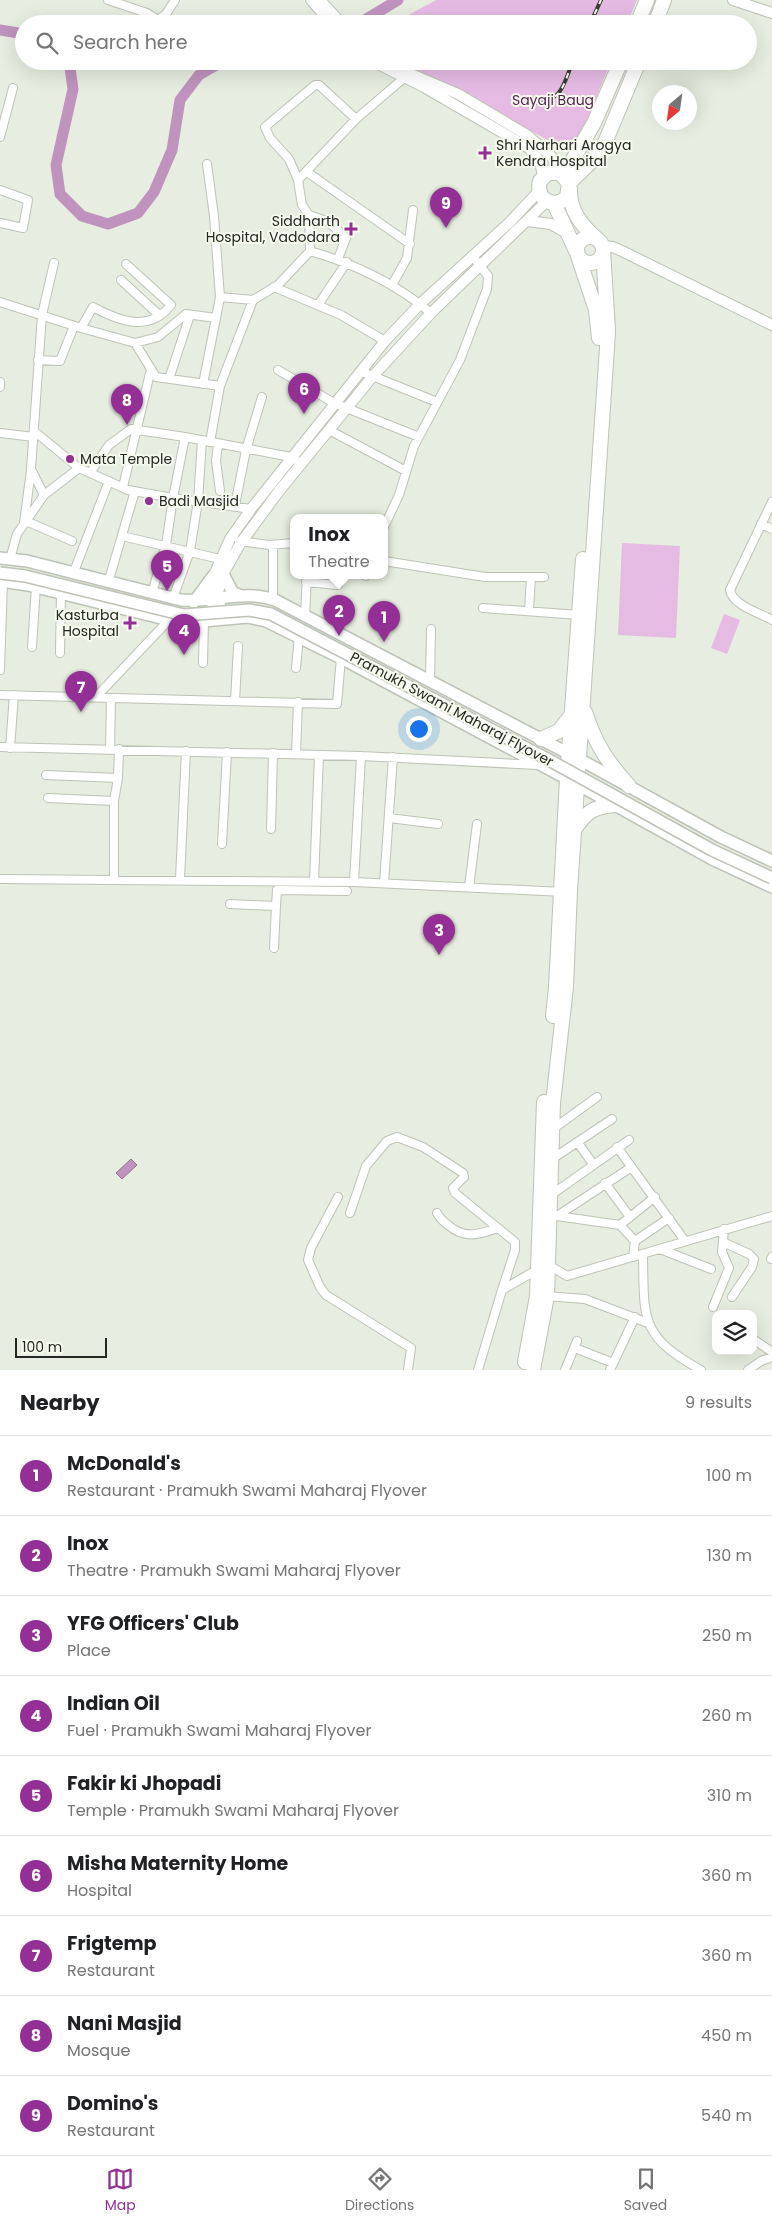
<!DOCTYPE html>
<html lang="en">
<head>
<meta charset="utf-8">
<style>
	body { margin:0; font-family:Poppins,sans-serif; background:#f6f6f6; color:#202124 }
	.controls { position:absolute; right:15px; bottom:15px; display:grid; overflow:hidden; border-radius:10px; box-shadow:0 5px 20px #0002 }
	.controls button { width:45px; height:45px; display:grid; place-items:center; padding:0; border:0; border-bottom:1px solid #e0e0e0; background:#fff; color:#202124; font:25px sans-serif }
	.compass { position:absolute; left:652px; top:85px; width:45px; height:45px; border-radius:50%; background:#fff; box-shadow:0 5px 20px #0002; rotate:209deg }
	.scale { position:absolute; left:15px; bottom:12px; width:92px; box-sizing:border-box; padding-left:5px; border:2px solid #262723; border-top:0; font-size:14px; line-height:18px; white-space:nowrap; color:#262723; -webkit-text-stroke:4px #f5faed; paint-order:stroke }
	.you { position:absolute; left:418px; top:728px; width:18px; height:18px; margin:-12px; border:4px solid #fff; border-radius:50%; background:#1a73e8; box-shadow:0 0 0 8px #1a73e833 }
	.badge { display:grid; place-items:center; width:32px; height:32px; border-radius:50%; background:#942f95; color:#fff; font-size:16px; font-weight:700 }
	.pin { position:absolute; translate:-50% -41px; filter:drop-shadow(0 1px 2px #0008) }
	.pin::after { content:''; position:absolute; top:26px; width:18px; height:15px; background:inherit; clip-path:polygon(0 0,100% 0,50% 100%) }
	.popup { position:absolute; left:290px; top:514px; width:98px; height:65px; box-sizing:border-box; display:grid; place-content:center; border-radius:10px; background:#fff; filter:drop-shadow(0 1px 4px #0005); font-size:16px; white-space:nowrap; color:#757577 }
	.popup b { font-size:19px; color:#202124 }
	.popup::after { content:''; position:absolute; left:50%; top:100%; margin-left:-10px; border:10px solid transparent; border-top-color:#fff }
	.list { margin:0; padding:0; list-style:none }
	h2 { display:flex; justify-content:space-between; align-items:center; height:65px; margin:0; padding:0 20px; font-size:21px }
	h2 small { font-size:16px; font-weight:400; color:#757577 }
	.list li { display:grid; grid-template-columns:32px 1fr auto; gap:15px; align-items:center; box-sizing:border-box; height:80px; padding:0 20px; border-top:1px solid #e0e0e0 }
	.list b { display:block; font-size:19px; white-space:nowrap }
	.list p { margin:0; font-size:16px; white-space:nowrap; color:#757577 }
	.list em { font-size:16px; font-style:normal; color:#757577 }
	.icon { flex:none; width:28px; height:28px; fill:none; stroke:currentColor; stroke-width:2; stroke-linecap:round; stroke-linejoin:round }
	.map { position:relative; flex:none; width:772px; height:1370px; overflow:hidden }
	.search { position:absolute; background:#fff; box-shadow:0 5px 20px #0002; left:15px; right:15px; top:15px; height:55px; display:flex; align-items:center; gap:12px; box-sizing:border-box; padding:0 18px; border-radius:28px; color:#757577; font-size:19px }
	.sheet { height:785px; background:#fff }
	nav { display:flex; justify-content:space-around; align-items:center; box-sizing:border-box; height:70px; border-top:1px solid #e0e0e0; background:#fff; font-size:14px; color:#757577 }
	nav a { display:grid; justify-items:center; gap:2px }
	nav .on { color:#942f95 }
	.map>svg:first-child { display:block }
</style>
</head>
<body>
<div class="map">
<svg width="772" height="1370" viewBox="0 0 772 1370">
	<rect width="100%" height="100%" fill="#e7ede0"/>
	<path fill="#e5bbe3" d="M 436,0 L 637,0 L 627,24 L 392,24 Z
		M 400,61 L 611,61 L 578,142 L 559,146 Z
		M 622,543 L 680,546 L 676,638 L 618,635 Z
		M 724,614 L 740,620 L 727,654 L 711,648 Z"/>
	<path fill="#bf93be" stroke="#917390" d="M 131,1159 L 137,1165 L 122,1179 L 116,1173 Z"/>
	<g fill="none" stroke-linecap="round" stroke-linejoin="round">
		<path stroke="#bf93be" stroke-width="11" d="M 358,24 L 398,0
			M 0,30 L 24,34
			M 69,61 L 73,89 L 56,165 L 60,194 L 82,216 L 108,224 L 138,213 L 154,192 L 172,150 L 180,100 L 199,75 L 223,61"/>
		<defs>
			<path id="street" d="M 108,0 L 147,13 L 158,20 L 166,14 L 175,0
				M 0,137 L 13,88
				M 207,164 L 214,216 L 220,297
				M 307,172 L 410,244
				M 298,180 L 356,119 L 404,78
				M 0,190 L 28,200 L 23,228 L 0,223
				M 309,215 L 310,251
				M 338,259 L 346,238 L 329,222 L 309,215 L 302,205 L 298,180 L 289,159 L 270,138 L 265,127 L 315,85 L 319,85 L 356,119
				M 126,264 L 171,305 C 149,333 119,321 93,307 L 81,328 L 135,343 L 158,337 L 186,314 L 216,318 L 220,297 L 253,300 L 278,285 L 310,251 C 355,264 395,283 431,313
				M 121,280 L 159,315
				M 392,285 L 407,258 L 413,210
				M 274,287 L 341,315 L 385,341
				M 0,302 L 81,328
				M 318,305 L 347,262
				M 135,343 L 156,377 L 220,386 L 253,300
				M 38,360 L 60,361 L 74,326
				M 278,370 L 334,403 L 419,437
				M 360,371 L 437,402
				M 169,379 L 190,315
				M 0,382 L 0,387
				M 203,384 L 216,318
				M 329,430 L 406,471
				M 34,431 L 79,468 L 128,490 L 173,498 L 166,545 L 152,593
				M 0,433 L 34,437
				M 210,442 L 220,386
				M 218,444 L 216,461 L 220,491
				M 90,473 L 109,445 L 131,429 L 185,437
				M 123,487 L 151,369
				M 44,495 L 31,469 L 42,315 L 54,263
				M 772,502 L 730,590 C 732,605 760,613 772,620
				M 235,505 L 246,450 L 262,397
				M 251,509 L 173,498 L 185,437 L 291,457 L 296,460
				M 26,521 L 72,541
				M 24,523 L 31,470
				M 761,524 L 772,529
				M 384,527 L 399,495 L 414,446 L 460,360 L 487,289 L 488,276 L 472,255
				M 122,536 L 220,559
				M 239,541 L 269,545 L 294,543
				M 10,559 L 17,534 L 44,495 L 79,468
				M 384,561 L 485,577 L 544,577
				M 73,574 L 109,481
				M 366,576 L 367,575
				M 306,582 L 338,585
				M 108,583 L 135,491
				M 173,598 L 190,551 L 198,501 L 202,440
				M 273,599 L 273,545
				M 483,608 L 579,615
				M 529,611 L 531,577
				M 305,616 L 307,575
				M 32,647 L 36,587
				M 60,653 L 61,593
				M 203,663 L 204,622
				M 296,668 L 299,636
				M 0,670 L 3,581
				M 430,681 L 431,629
				M 0,695 L 337,704 L 341,658
				M 96,697 L 169,620
				M 235,701 L 238,646
				M 0,747 L 361,756 L 537,765
				M 10,748 L 14,695
				M 110,749 L 111,698
				M 296,754 L 298,702
				M 46,775 L 118,778
				M 48,798 L 114,801
				M 389,818 L 438,824
				M 271,829 L 273,753
				M 222,844 L 227,752
				M 0,879 L 354,882 L 563,892
				M 114,879 L 114,801 L 118,778 L 119,749
				M 180,879 L 186,751
				M 314,881 L 319,755
				M 354,882 L 361,756
				M 384,883 L 393,757
				M 469,887 L 477,824
				M 230,904 L 276,906 L 274,948
				M 276,906 L 277,890 L 347,891
				M 553,1129 L 597,1097
				M 578,1143 L 593,1164
				M 617,1147 L 685,1241
				M 549,1161 L 612,1119
				M 605,1183 L 630,1217
				M 551,1195 L 629,1140
				M 338,1197 L 311,1248 L 308,1260 L 320,1287 L 326,1295 L 411,1348 L 408,1370
				M 350,1213 L 366,1166 L 387,1141 L 397,1137 L 423,1147 L 463,1173 L 464,1177 L 453,1188 L 455,1193 L 515,1242 L 515,1250 L 502,1290
				M 437,1213 C 440,1219 443,1221 448,1225 C 466,1240 479,1234 498,1228
				M 557,1216 L 620,1225 L 635,1241 L 633,1257
				M 557,1216 L 630,1168
				M 620,1225 L 655,1197
				M 635,1241 L 669,1218
				M 723,1242 L 749,1254 L 754,1259 L 752,1267 L 732,1297
				M 660,1249 L 711,1269
				M 643,1254 C 644,1320 640,1336 701,1370
				M 771,1259 L 772,1257
				M 545,1296 L 585,1299 L 648,1323
				M 713,1307 L 729,1268 L 722,1252 L 724,1229
				M 753,1339 L 772,1352
				M 575,1348 L 613,1363
				M 478,1370 L 502,1290 L 547,1264 L 567,1276 L 772,1216
				M 565,1370 L 577,1341
				M 610,1370 L 635,1317
				M 748,1370 L 761,1361 L 772,1357"/>
			<path id="secondary" d="M 311,0 L 332,24
				M 320,0 L 342,24
				M 733,0 L 772,13
				M 372,61 L 424,87 L 529,148 L 540,162 L 543,176
				M 390,65 L 458,94 L 527,135 L 554,159 L 553,172
				M 528,221 L 551,224 L 568,234
				M 602,246 L 613,247 L 626,253 L 772,325
				M 222,619 L 218,592 L 223,574 L 240,544 L 279,491 L 373,376 L 431,313 L 547,201
				M 214,620 L 211,591 L 214,575 L 230,539 L 251,509 L 385,341 L 420,304 L 509,223 L 539,191"/>
			<path id="primary" d="M 0,558 L 27,561 L 181,600 C 212,603 244,589 275,600 L 579,759 L 721,837 L 772,861
				M 223,574 L 233,593 L 242,596
				M 0,581 L 28,585 L 181,623 L 248,617 L 266,621 L 341,658 L 577,784 L 712,859 L 772,887
				M 194,602 L 214,575"/>
			<path id="highway" d="M 637,24 L 647,0
				M 655,24 L 664,0
				M 564,175 L 594,123 L 621,61
				M 569,183 L 560,173 L 548,173 L 540,181 C 535,199 554,210 567,197 L 569,183 L 592,161 L 604,145 L 639,61
				M 570,188 C 569,210 581,225 597,239
				M 554,203 L 576,251
				M577 250a13 13 0 1 1 26 0a13 13 0 1 1-26 0Z
				M 578,256 L 596,310 L 599,338
				M 585,712 C 596,745 606,760 629,786
				M 541,739 L 559,731 L 572,714
				M 574,830 C 587,811 593,807 615,805
				M 553,1016 L 556,987 L 567,778 L 583,559
				M 525,1362 L 537,1296 L 544,1102
				M 533,1370 L 547,1296 L 553,1103 L 566,987 L 570,890 L 607,348 L 608,331 L 603,250"/>
		</defs>
		<use href="#street" stroke="#bec3b7" stroke-width="10"/>
		<use href="#secondary" stroke="#bec3b7" stroke-width="12"/>
		<use href="#primary" stroke="#bec3b7" stroke-width="14"/>
		<use href="#highway" stroke="#bec3b7" stroke-width="16"/>
		<use href="#street" stroke="#fff" stroke-width="8"/>
		<use href="#secondary" stroke="#fff" stroke-width="10"/>
		<use href="#primary" stroke="#fff" stroke-width="11"/>
		<use href="#highway" stroke="#fff" stroke-width="14"/>
		<defs>
			<path id="rail" d="M 590,24 L 601,0
				M 534,103 C 563,101 563,85 573,61"/>
		</defs>
		<use href="#rail" stroke="#3a3b36" stroke-width="4"/>
		<use href="#rail" stroke="#f5faed" stroke-width="2" stroke-dasharray="5.5" stroke-linecap="butt"/>
		<defs>
			<path id="primary-bridge" d="M 0,573 L 25,576 L 184,615 L 249,610 L 271,614 L 549,760 L 712,850 L 772,878"/>
		</defs>
		<use href="#primary-bridge" stroke="#bec3b7" stroke-width="14" stroke-linecap="butt"/>
		<use href="#primary-bridge" stroke="#fff" stroke-width="11"/>
	</g>
	<g fill="#942f95" stroke="#f5faed" stroke-width="2">
		<path d="M482.5 145.5h5v5h5v5h-5v5h-5v-5h-5v-5h5z"/>
		<path d="M348.5 221.5h5v5h5v5h-5v5h-5v-5h-5v-5h5z"/>
		<circle cx="70" cy="459" r="5"/>
		<circle cx="149" cy="501" r="5"/>
		<path d="M127.5 615.5h5v5h5v5h-5v5h-5v-5h-5v-5h5z"/>
	</g>
	<g text-anchor="middle" stroke-width="4" stroke-linejoin="round" paint-order="stroke">
		<g font-size="14" fill="#531e53" stroke="#f5faed">
			<text x="553" y="105">Sayaji Baug</text>
		</g>
		<g font-size="14" fill="#262723" stroke="#f5faed" text-anchor="start">
			<text x="496" y="150">Shri Narhari Arogya<tspan x="496" dy="16">Kendra Hospital</tspan></text>
			<text x="340" y="226" text-anchor="end">Siddharth<tspan x="340" dy="16">Hospital, Vadodara</tspan></text>
			<text x="80" y="464">Mata Temple</text>
			<text x="159" y="506">Badi Masjid</text>
			<text x="119" y="620" text-anchor="end">Kasturba<tspan x="119" dy="16">Hospital</tspan></text>
		</g>
		<g font-size="14" fill="#262723" stroke="#f5faed">
			<text transform="translate(452 709) rotate(28)" y="5">Pramukh Swami Maharaj Flyover</text>
		</g>
	</g>
</svg>
<div class="controls">
<button><svg class="icon" aria-label="layers" viewBox="0 0 24 24"><path d="M12 4l9 5-9 5-9-5zM3 14l9 5 9-5"/></svg></button>
</div>
<svg class="compass" viewBox="-18 -18 36 36"><path d="M0-13l5 13h-10z" fill="#e53935"/><path d="M0 13l5-13h-10z" fill="#757577"/></svg>
<div class="scale">100 m</div>
<div class="you"></div>
<div class="pin badge" style="left:384px;top:642px">1</div>
<div class="pin badge" style="left:339px;top:636px">2</div>
<div class="popup"><b>Inox</b>Theatre</div>
<div class="pin badge" style="left:439px;top:955px">3</div>
<div class="pin badge" style="left:184px;top:655px">4</div>
<div class="pin badge" style="left:167px;top:591px">5</div>
<div class="pin badge" style="left:304px;top:414px">6</div>
<div class="pin badge" style="left:81px;top:712px">7</div>
<div class="pin badge" style="left:127px;top:425px">8</div>
<div class="pin badge" style="left:446px;top:228px">9</div>
<div class="search"><svg class="icon" aria-label="search" viewBox="0 0 24 24"><circle cx="10" cy="10" r="6"/><path d="M15 15l6 6"/></svg>Search here</div>
</div>
<section class="sheet">
<h2>Nearby<small>9 results</small></h2>
<ul class="list">
<li><span class="badge">1</span><div><b>McDonald's</b><p>Restaurant · Pramukh Swami Maharaj Flyover</p></div><em>100 m</em></li>
<li><span class="badge">2</span><div><b>Inox</b><p>Theatre · Pramukh Swami Maharaj Flyover</p></div><em>130 m</em></li>
<li><span class="badge">3</span><div><b>YFG Officers' Club</b><p>Place</p></div><em>250 m</em></li>
<li><span class="badge">4</span><div><b>Indian Oil</b><p>Fuel · Pramukh Swami Maharaj Flyover</p></div><em>260 m</em></li>
<li><span class="badge">5</span><div><b>Fakir ki Jhopadi</b><p>Temple · Pramukh Swami Maharaj Flyover</p></div><em>310 m</em></li>
<li><span class="badge">6</span><div><b>Misha Maternity Home</b><p>Hospital</p></div><em>360 m</em></li>
<li><span class="badge">7</span><div><b>Frigtemp</b><p>Restaurant</p></div><em>360 m</em></li>
<li><span class="badge">8</span><div><b>Nani Masjid</b><p>Mosque</p></div><em>450 m</em></li>
<li><span class="badge">9</span><div><b>Domino's</b><p>Restaurant</p></div><em>540 m</em></li>
</ul>
</section>
<nav>
<a class="on"><svg class="icon" aria-label="map" viewBox="0 0 24 24"><path d="M3 6l6-2 6 2 6-2v14l-6 2-6-2-6 2zM9 4v14M15 6v14"/></svg>Map</a>
<a><svg class="icon" aria-label="directions" viewBox="0 0 24 24"><path d="M12 3l9 9-9 9-9-9zM9 14v-3h6M13 9l2 2-2 2"/></svg>Directions</a>
<a><svg class="icon" aria-label="saved" viewBox="0 0 24 24"><path d="M7 4h10v16l-5-4-5 4z"/></svg>Saved</a>
</nav>
</body>
</html>
